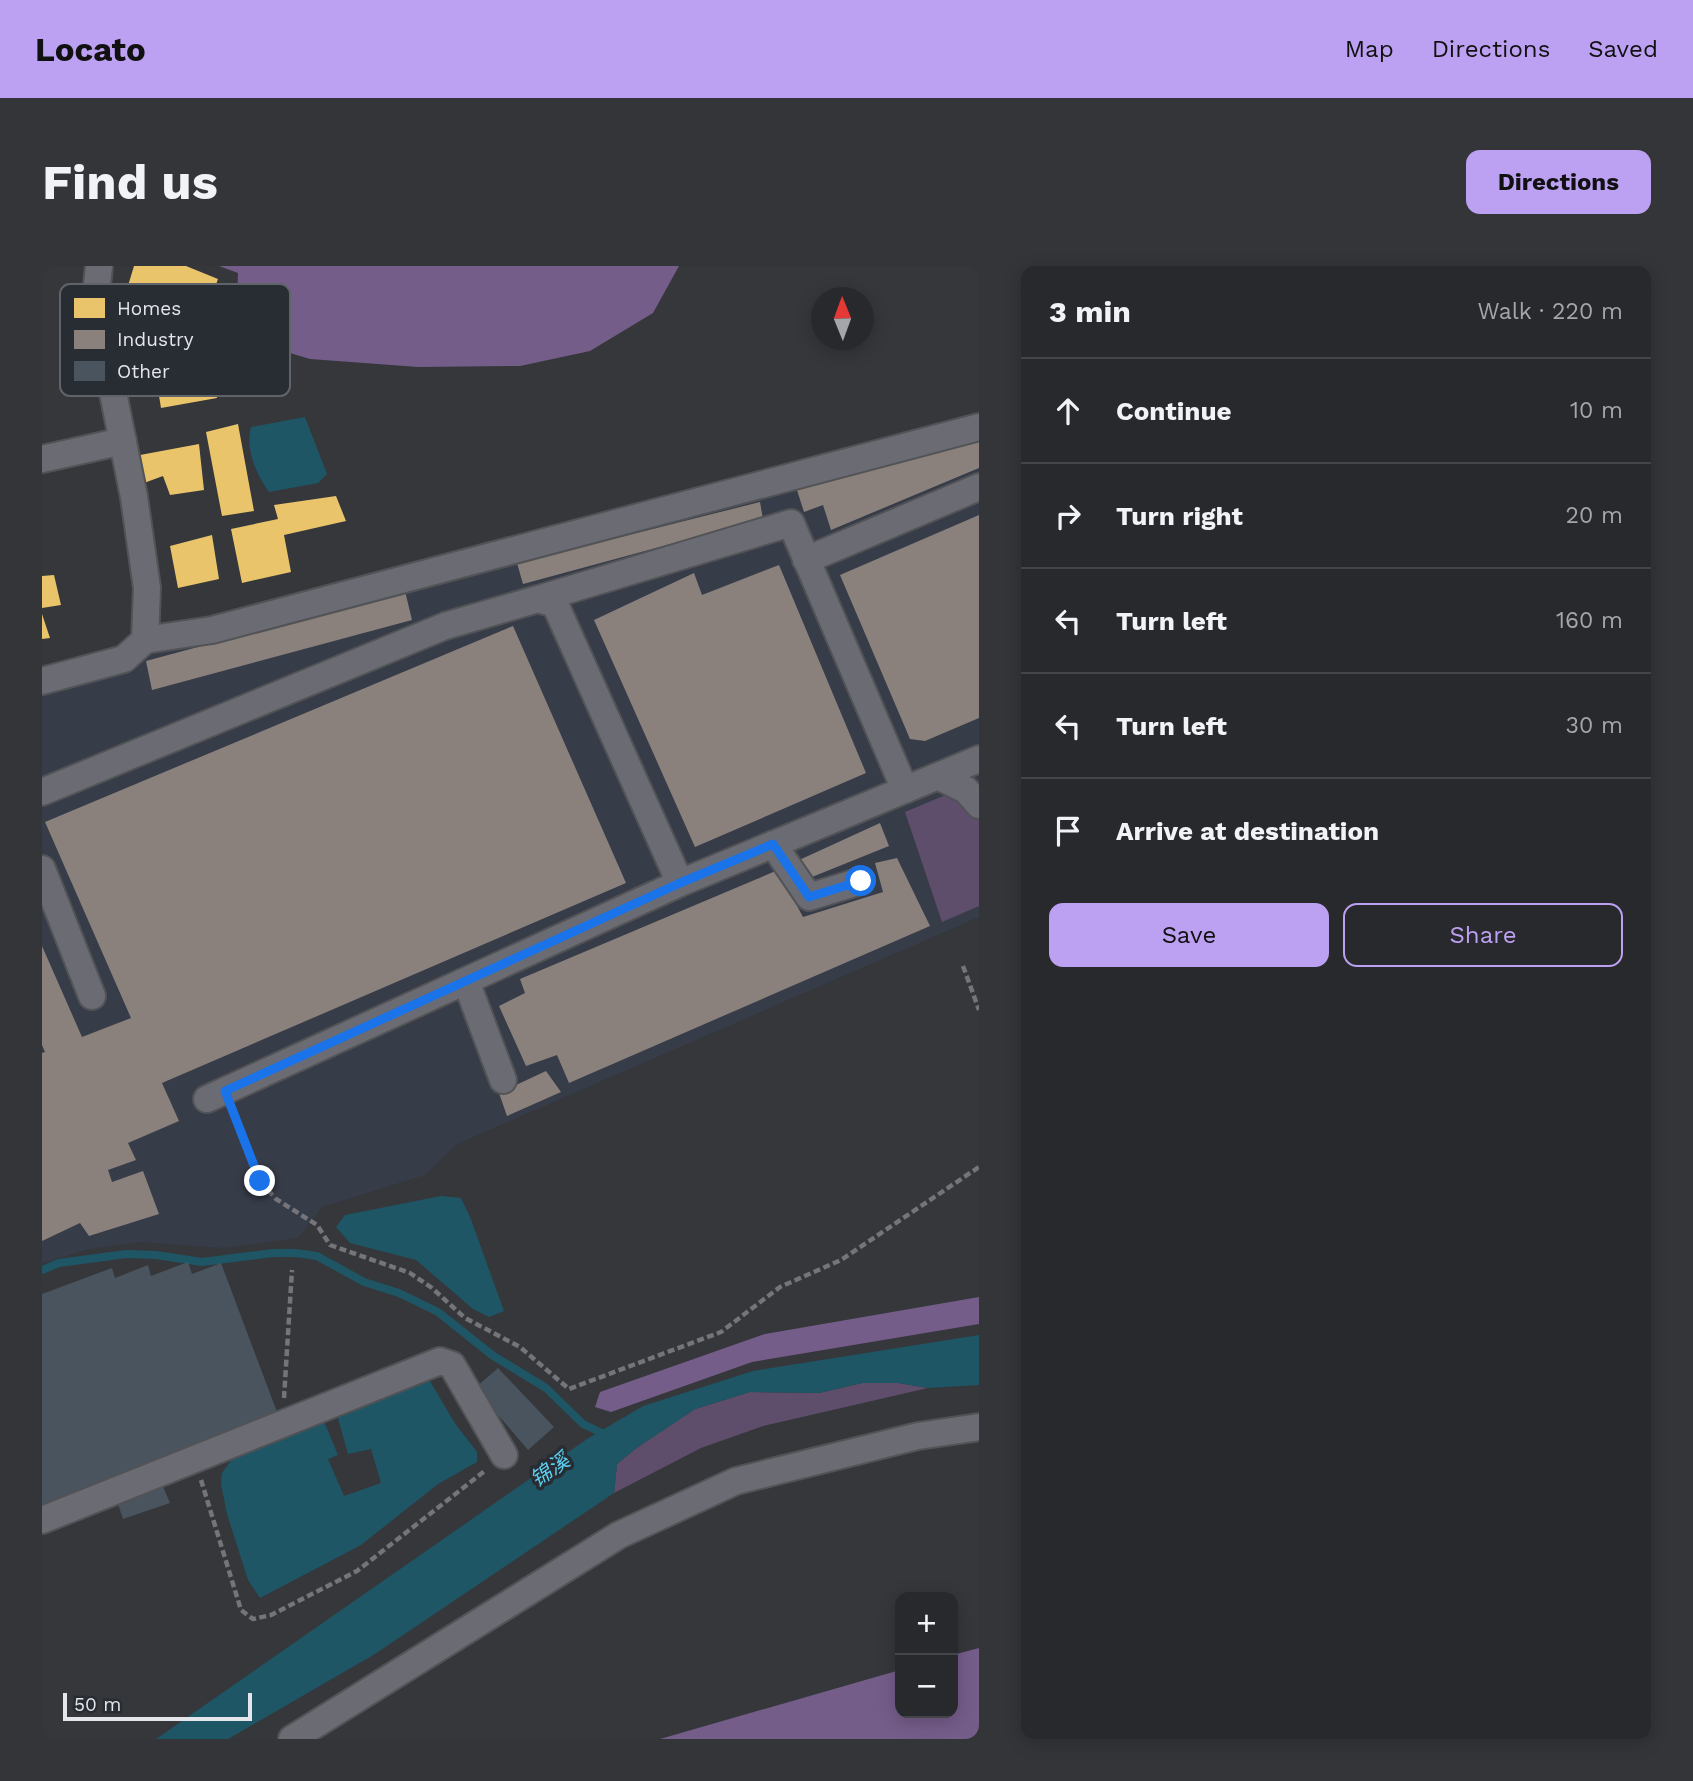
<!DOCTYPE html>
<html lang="en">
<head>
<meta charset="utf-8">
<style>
	body { margin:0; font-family:"Work Sans","Noto Sans SC",sans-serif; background:#343538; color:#f1f3f6 }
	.controls { position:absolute; right:21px; bottom:21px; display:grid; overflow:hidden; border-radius:14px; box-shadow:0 4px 18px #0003 }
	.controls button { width:63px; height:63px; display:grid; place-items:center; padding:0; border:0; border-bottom:2px solid #444548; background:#28292c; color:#f1f3f6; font:35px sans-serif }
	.compass { position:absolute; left:769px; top:21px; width:63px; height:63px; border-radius:50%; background:#28292c; box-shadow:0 4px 18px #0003; rotate:359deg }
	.scale { position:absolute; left:21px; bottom:18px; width:189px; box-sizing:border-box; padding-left:7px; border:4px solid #e4e6eb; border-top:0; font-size:19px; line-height:24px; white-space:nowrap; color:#e4e6eb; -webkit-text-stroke:5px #282c33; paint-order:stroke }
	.stop { position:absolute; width:21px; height:21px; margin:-16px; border:5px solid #1a73e8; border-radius:50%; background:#fff }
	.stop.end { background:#1a73e8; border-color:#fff; box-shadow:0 2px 7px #0008 }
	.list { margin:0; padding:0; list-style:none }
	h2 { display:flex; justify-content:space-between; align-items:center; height:91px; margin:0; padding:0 28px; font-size:30px }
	h2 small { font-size:23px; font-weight:400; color:#a5a6a9 }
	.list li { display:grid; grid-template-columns:46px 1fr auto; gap:21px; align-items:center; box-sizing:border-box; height:105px; padding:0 28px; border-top:2px solid #444548 }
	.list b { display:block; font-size:26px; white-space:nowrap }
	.list em { font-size:23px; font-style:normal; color:#a5a6a9 }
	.actions { display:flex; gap:14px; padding:21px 28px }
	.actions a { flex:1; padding:16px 0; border:2px solid #bca0f2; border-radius:14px; text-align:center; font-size:24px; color:#bca0f2 }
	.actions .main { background:#bca0f2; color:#111 }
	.icon { flex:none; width:38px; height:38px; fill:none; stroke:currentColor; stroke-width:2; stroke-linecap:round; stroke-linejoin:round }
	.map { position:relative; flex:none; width:937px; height:1473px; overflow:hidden; border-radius:14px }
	header { display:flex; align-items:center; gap:42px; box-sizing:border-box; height:98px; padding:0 35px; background:#bca0f2; color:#111 }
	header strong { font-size:33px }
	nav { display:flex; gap:38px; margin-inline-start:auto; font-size:24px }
	.intro { display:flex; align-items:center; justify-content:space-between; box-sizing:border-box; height:168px; padding:0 42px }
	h1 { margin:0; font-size:49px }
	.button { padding:18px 32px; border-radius:14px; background:#bca0f2; color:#111; font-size:24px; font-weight:700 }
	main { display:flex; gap:42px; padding:0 42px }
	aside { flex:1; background:#28292c; border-radius:14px; box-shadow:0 4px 18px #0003 }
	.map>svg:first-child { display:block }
</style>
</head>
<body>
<header>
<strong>Locato</strong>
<nav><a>Map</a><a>Directions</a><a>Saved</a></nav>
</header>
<div class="intro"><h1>Find us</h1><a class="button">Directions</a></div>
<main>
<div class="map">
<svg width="937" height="1473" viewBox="0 0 937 1473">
	<rect width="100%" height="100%" fill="#35373b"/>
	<path fill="#373c49" d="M 937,171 L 937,651 L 415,878 L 383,909 L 280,941 L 256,972 L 182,982 L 98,976 L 48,983 L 0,997 L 0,426 L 83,404 L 113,384 Z"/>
	<path fill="#5e4e6b" d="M 937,515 L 937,640 L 900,656 L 863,546 Z
		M 820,1117 L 856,1117 L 886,1122 L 721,1160 L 659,1182 L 572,1227 L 575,1198 L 593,1183 L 653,1143 L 708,1126 L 777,1127 Z"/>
	<path fill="#755d8a" d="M 177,0 L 637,0 L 611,47 L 548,85 L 478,100 L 376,101 L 268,93 L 194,71 L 196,7 Z
		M 937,1031 L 937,1058 L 710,1096 L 569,1146 L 553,1141 L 558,1126 L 723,1068 Z
		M 937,1382 L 937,1473 L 618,1473 L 858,1404 L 858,1447 L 911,1447 L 911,1389 Z"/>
	<path fill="#1e5666" d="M 263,151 L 285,208 L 276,217 L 227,226 C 214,209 203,182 209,161 Z
		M 399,930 L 419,932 L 428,951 L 462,1045 L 447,1051 L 431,1043 L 374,994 L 308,977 L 294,961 L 303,949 Z
		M 937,1069 L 937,1119 L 886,1122 L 856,1117 L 820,1117 L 777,1127 L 708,1126 L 653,1143 L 593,1183 L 575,1198 L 572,1227 L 333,1388 L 186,1473 L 114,1473 L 545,1173 L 601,1140 L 711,1105 Z
		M 388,1115 L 412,1156 L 435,1186 L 435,1196 L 396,1218 L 319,1279 L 218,1332 L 206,1314 L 185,1248 L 179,1218 L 180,1207 L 190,1193 L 282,1155 L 296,1189 L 286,1193 L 302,1230 L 339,1217 L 329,1183 L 306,1188 L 295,1149 Z"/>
	<path fill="#e9c46a" d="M 92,0 L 144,0 L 176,13 L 163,49 L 85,23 Z
		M 167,72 L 175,132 L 119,142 L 109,81 Z
		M 196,158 L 212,245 L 180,250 L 164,166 Z
		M 157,178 L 162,224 L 128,229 L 121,210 L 102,217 L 98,189 Z
		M 294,230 L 304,255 L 242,269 L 249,306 L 200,317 L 189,263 L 236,253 L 232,239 Z
		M 170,269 L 177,313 L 136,322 L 128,280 Z
		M 12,309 L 19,339 L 0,342 L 0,310 Z
		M 0,348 L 8,372 L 0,373 Z"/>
	<path fill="#8a817c" d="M 937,171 L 937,202 L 789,264 L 781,239 L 762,246 L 754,221 Z
		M 718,236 L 721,253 L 481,318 L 475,297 Z
		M 937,249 L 937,452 L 883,475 L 868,473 L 798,309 Z
		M 737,299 L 824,507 L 653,581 L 552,354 L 652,307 L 660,329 Z
		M 363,325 L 370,354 L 110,424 L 104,395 Z
		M 471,360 L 584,617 L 120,817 L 137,855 L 86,877 L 94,894 L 66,904 L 70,916 L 101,905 L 117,948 L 47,970 L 38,957 L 0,975 L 0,787 L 3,786 L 0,779 L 0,680 L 40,771 L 89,752 L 3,556 Z
		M 838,557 L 847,580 L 765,613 L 755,595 Z
		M 855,592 L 888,660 L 527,817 L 515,789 L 484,800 L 457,740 L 483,727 L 478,713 L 736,604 L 761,651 L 841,626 L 833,597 Z
		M 504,805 L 519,826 L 465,850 L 457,827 Z"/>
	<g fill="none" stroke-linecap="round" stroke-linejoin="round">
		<path stroke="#1e5666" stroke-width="8" d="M 0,1004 L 17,997 L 84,988 L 114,989 L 160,996 L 231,987 L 253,987 L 275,990 L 322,1016 L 357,1027 L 396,1046 L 450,1089 L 504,1122 L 541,1158 L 566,1170"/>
	</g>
	<path fill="#49545e" d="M 146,996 L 150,1008 L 179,997 L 235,1146 L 0,1238 L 0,1028 L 70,1002 L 73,1012 L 106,999 L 109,1010 Z
		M 456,1102 L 512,1161 L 486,1184 L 433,1122 Z
		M 119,1216 L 128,1237 L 81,1253 L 75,1235 Z"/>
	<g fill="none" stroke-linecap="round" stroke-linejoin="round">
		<defs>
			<path id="minor" d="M 0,193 L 81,175
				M 764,294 L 937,221
				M 496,333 L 749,257 L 863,524
				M 103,374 L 170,364 L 937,161
				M 0,415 L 82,393 L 103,374 L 105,322 L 92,231 L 58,62 L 55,19 L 57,0
				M 896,510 L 924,524 L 937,539
				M 0,526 L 403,360 L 496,333 L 513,338 L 638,617
				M 731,578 L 767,631 L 819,615
				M 0,603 L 50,730
				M 424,715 L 461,814
				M 165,833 L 638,617 L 937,493
				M 0,1254 L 398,1095 L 410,1099 L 462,1189
				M 250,1473 L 577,1269 L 694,1215 L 876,1170 L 937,1161"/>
		</defs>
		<use href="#minor" stroke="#525356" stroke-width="30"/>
		<path stroke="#74747a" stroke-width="4.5" stroke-dasharray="7 3.5" stroke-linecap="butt" d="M 921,700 L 937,744
			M 192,848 L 218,915 L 234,933 L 275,959 L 288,979 L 368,1007 L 390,1022 L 423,1052 L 478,1081 L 527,1123 L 679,1066 L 738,1021 L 799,994 L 937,901
			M 242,1132 L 250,1004
			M 159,1214 L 199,1344 L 211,1353 L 229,1349 L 315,1305 L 444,1204"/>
		<use href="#minor" stroke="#6b6c73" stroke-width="26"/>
	</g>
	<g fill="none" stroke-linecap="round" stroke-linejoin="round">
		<path stroke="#1a73e8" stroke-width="9" d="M 218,915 L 183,825 L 638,617 L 731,578 L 767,631 L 819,615"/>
	</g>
	<g text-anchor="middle" stroke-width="7" stroke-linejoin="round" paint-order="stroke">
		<g font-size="21" font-style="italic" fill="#5dd0f2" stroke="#282c33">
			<text transform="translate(508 1204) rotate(-35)" y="7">锦溪</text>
		</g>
	</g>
	<rect x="18" y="18" width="230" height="112" rx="10" fill="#282c33" stroke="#60646a" stroke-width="2"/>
	<rect x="32" y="32" width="31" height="20" fill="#e9c46a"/>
	<rect x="32" y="64" width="31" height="19" fill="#8a817c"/>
	<rect x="32" y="95" width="31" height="20" fill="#49545e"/>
	<g font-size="19" fill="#e4e6eb">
		<text x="75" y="49">Homes</text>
		<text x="75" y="80">Industry</text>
		<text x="75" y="112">Other</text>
	</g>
</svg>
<div class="controls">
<button>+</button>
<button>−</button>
</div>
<svg class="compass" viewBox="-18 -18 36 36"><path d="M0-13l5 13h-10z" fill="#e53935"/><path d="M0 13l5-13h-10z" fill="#a5a6a9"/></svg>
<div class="scale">50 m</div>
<div class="stop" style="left:819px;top:615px"></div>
<div class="stop end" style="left:218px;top:915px"></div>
</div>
<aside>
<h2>3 min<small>Walk · 220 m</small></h2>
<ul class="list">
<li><svg class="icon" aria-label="ahead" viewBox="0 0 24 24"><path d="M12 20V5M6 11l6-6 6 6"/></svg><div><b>Continue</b></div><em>10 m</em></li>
<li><svg class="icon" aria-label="right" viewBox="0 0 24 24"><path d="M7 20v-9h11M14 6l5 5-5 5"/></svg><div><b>Turn right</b></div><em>20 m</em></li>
<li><svg class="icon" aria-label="left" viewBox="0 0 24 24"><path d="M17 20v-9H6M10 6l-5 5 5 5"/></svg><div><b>Turn left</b></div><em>160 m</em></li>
<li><svg class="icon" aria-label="left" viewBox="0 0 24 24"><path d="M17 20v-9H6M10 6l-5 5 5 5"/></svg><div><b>Turn left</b></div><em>30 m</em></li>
<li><svg class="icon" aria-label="arrive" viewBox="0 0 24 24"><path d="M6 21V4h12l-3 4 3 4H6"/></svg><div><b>Arrive at destination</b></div></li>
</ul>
<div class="actions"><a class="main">Save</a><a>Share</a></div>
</aside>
</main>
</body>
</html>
